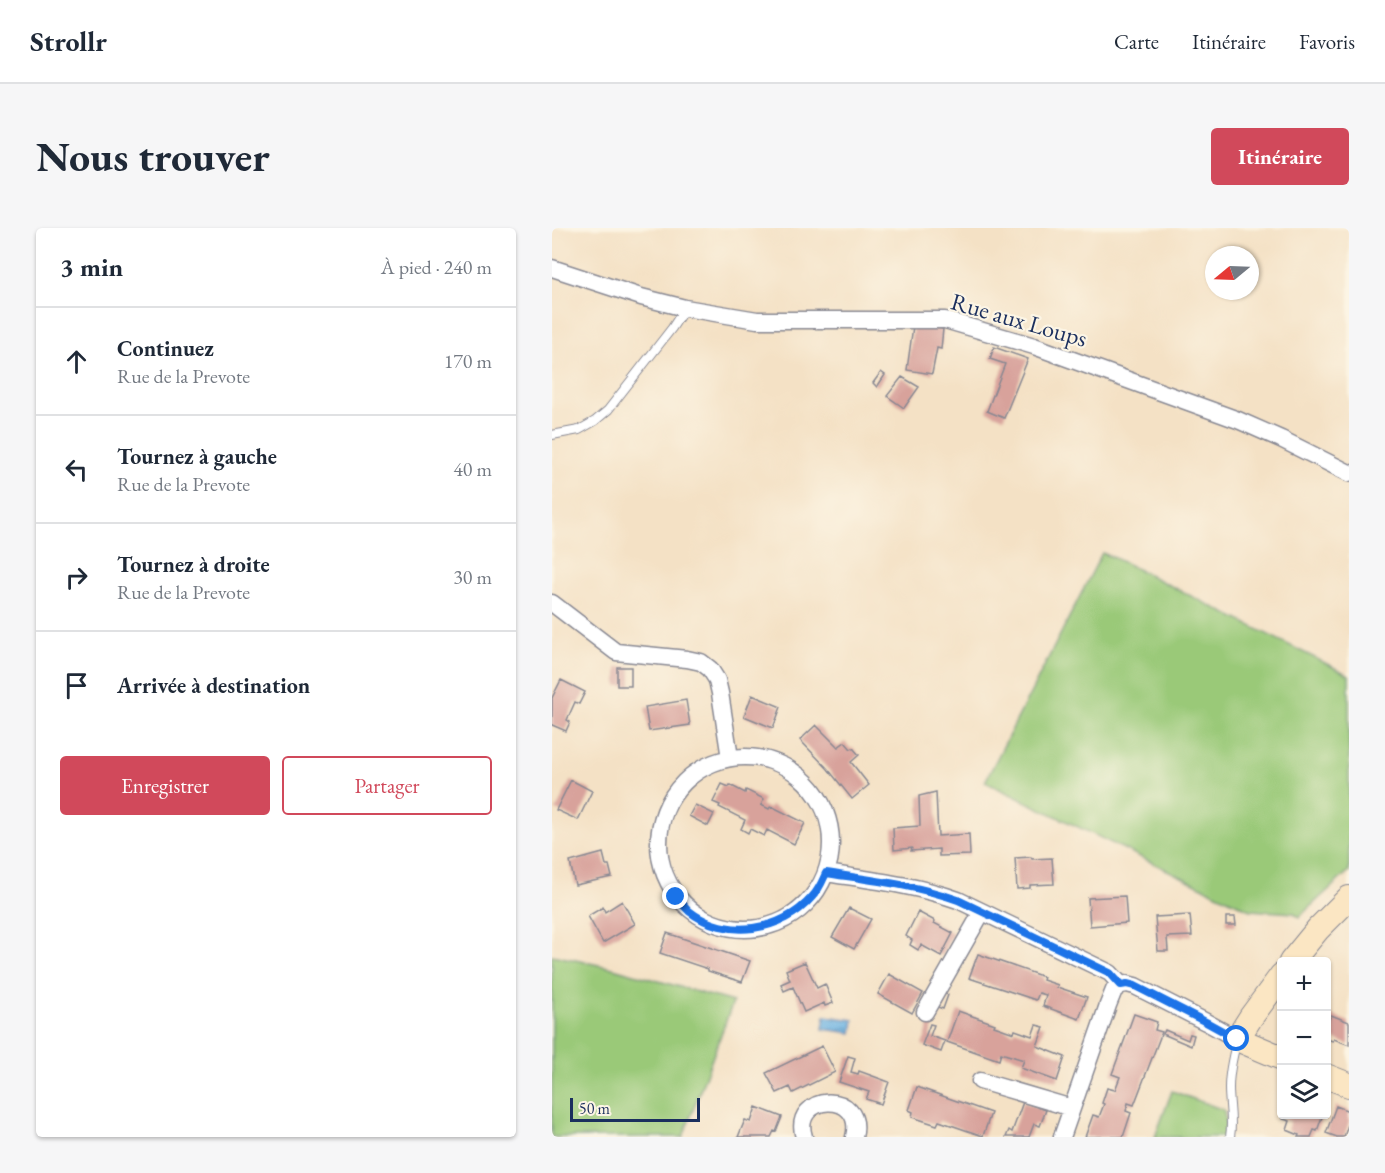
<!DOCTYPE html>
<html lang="fr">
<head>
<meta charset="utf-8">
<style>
	body { margin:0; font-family:"EB Garamond",serif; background:#f6f6f7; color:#1f2937 }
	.controls { position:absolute; right:18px; bottom:18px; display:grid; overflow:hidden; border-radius:6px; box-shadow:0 2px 4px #0004 }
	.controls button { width:54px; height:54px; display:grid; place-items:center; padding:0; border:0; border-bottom:2px solid #e0e1e3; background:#fff; color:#1f2937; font:30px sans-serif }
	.compass { position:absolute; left:653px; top:18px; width:54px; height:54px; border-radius:50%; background:#fff; box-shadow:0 2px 4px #0004; rotate:251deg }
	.scale { position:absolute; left:18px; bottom:15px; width:130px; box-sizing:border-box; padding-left:6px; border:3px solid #1b2f5e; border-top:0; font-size:16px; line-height:21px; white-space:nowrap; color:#1b2f5e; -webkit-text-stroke:4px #fcf5e5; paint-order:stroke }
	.stop { position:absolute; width:18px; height:18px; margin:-14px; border:4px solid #1a73e8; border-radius:50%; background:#fff }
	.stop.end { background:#1a73e8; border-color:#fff; box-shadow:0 2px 6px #0008 }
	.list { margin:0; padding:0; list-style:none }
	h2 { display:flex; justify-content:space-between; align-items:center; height:78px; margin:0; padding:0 24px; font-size:26px }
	h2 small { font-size:20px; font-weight:400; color:#747a83 }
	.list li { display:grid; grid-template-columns:39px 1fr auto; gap:18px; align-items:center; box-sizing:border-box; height:108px; padding:0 24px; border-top:2px solid #e0e1e3 }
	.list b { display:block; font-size:22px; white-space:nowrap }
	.list p { margin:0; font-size:20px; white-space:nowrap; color:#747a83 }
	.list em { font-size:20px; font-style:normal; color:#747a83 }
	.actions { display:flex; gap:12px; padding:18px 24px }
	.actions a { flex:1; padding:14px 0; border:2px solid #d1495b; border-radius:6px; text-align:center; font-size:21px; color:#d1495b }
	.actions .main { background:#d1495b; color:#fff }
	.icon { flex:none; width:33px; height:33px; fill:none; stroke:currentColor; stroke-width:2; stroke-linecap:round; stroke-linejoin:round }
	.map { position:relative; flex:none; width:797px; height:909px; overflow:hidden; border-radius:6px }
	header { display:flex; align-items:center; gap:36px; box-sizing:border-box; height:84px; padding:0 30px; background:#fff; border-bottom:2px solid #e0e1e3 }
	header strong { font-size:28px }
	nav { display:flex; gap:33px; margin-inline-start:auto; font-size:21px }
	.intro { display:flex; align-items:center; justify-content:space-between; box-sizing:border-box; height:144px; padding:0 36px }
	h1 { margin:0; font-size:42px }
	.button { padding:15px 27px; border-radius:6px; background:#d1495b; color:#fff; font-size:21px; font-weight:700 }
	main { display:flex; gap:36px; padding:0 36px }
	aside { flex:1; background:#fff; border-radius:6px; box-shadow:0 2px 4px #0004 }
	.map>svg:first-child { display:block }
</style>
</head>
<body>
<header>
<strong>Strollr</strong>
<nav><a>Carte</a><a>Itinéraire</a><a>Favoris</a></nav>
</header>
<div class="intro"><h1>Nous trouver</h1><a class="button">Itinéraire</a></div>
<main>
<aside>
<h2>3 min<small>À pied · 240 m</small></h2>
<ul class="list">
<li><svg class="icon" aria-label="ahead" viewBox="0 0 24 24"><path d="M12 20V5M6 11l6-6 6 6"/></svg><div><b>Continuez</b><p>Rue de la Prevote</p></div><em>170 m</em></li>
<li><svg class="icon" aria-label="left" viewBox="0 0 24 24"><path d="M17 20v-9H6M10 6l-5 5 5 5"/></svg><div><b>Tournez à gauche</b><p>Rue de la Prevote</p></div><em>40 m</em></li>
<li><svg class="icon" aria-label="right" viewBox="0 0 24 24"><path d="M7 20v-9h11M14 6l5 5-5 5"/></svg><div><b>Tournez à droite</b><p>Rue de la Prevote</p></div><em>30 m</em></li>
<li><svg class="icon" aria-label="arrive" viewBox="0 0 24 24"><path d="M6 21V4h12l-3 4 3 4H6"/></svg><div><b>Arrivée à destination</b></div></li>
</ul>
<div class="actions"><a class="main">Enregistrer</a><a>Partager</a></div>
</aside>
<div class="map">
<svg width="797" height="909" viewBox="0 0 797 909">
	<defs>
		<pattern id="water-waves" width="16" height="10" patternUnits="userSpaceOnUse" patternTransform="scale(1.5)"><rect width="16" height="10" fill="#6cb2e2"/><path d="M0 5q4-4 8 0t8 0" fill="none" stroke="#5891ba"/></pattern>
	</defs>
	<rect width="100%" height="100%" fill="#fcf5e5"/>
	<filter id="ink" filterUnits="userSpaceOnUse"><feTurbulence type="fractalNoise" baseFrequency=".0167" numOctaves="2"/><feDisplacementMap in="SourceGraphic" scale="12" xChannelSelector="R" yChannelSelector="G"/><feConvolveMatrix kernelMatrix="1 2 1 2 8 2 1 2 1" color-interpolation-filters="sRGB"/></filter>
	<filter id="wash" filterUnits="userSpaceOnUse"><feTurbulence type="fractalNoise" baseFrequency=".008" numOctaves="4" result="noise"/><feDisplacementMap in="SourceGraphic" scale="24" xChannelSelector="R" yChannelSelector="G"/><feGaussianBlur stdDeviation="1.35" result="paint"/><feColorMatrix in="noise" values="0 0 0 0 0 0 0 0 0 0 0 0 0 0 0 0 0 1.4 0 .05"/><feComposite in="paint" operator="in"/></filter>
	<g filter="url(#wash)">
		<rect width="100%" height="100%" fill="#f4e1c5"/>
		<path fill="#9ac978" stroke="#5a7c6b" stroke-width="1.5" d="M 550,325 L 563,330 L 797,447 L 797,643 L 747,689 L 742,685 L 698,682 L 433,554 Z
			M 0,727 L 61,740 L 181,774 L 131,909 L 0,909 Z
			M 620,863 L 672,882 L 674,899 L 671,909 L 603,909 Z"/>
		<path fill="url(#water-waves)" stroke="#4470a0" stroke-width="1.5" d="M 273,788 L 302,792 L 300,805 L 271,801 Z"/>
		<g id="blocks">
			<path fill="#d8a29b" d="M 361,98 L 391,101 L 389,121 L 385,120 L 380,146 L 355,142 Z
				M 442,119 L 476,131 L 452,190 L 435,183 L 453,136 L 438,131 Z
				M 329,144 L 333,147 L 325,159 L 321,155 Z
				M 350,149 L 367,159 L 352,180 L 335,168 Z
				M 65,439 L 79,439 L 79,458 L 65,458 Z
				M 9,452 L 33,464 L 27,476 L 23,474 L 15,492 L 18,494 L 14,503 L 0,497 L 0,470 Z
				M 200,467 L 229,479 L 221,500 L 192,488 Z
				M 134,472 L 138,497 L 97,503 L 93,479 Z
				M 264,497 L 286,519 L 293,514 L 299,521 L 301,520 L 307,527 L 299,534 L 317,557 L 300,571 L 276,541 L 248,512 Z
				M 19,552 L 40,563 L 26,592 L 4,582 Z
				M 170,556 L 177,559 L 178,557 L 193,565 L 194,562 L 212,571 L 209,577 L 217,581 L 219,578 L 253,595 L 242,616 L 215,602 L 212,608 L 198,601 L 196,605 L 189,601 L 193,592 L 167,579 L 168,577 L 161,574 Z
				M 384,564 L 386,608 L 417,606 L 418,627 L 387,628 L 387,621 L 359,623 L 360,620 L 342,622 L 341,600 L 368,598 L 367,568 Z
				M 143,577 L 162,586 L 156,598 L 137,588 Z
				M 51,625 L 54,637 L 57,637 L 60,649 L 23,657 L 18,634 Z
				M 479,629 L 480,631 L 500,630 L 502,656 L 478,657 L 478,660 L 465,661 L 463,630 Z
				M 573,668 L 575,695 L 538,698 L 536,670 Z
				M 70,673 L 83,696 L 51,715 L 36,688 L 51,679 L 53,684 Z
				M 297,680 L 319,691 L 302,721 L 280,709 Z
				M 366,684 L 383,693 L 382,695 L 401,705 L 389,728 L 369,717 L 366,722 L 358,717 L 360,712 L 354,708 Z
				M 638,687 L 640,708 L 615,709 L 616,723 L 606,723 L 603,689 Z
				M 674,689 L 683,689 L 684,697 L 674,697 Z
				M 115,705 L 198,733 L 190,754 L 156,743 L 156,741 L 108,725 Z
				M 426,726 L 492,749 L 491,752 L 506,757 L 505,759 L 535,769 L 527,791 L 491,778 L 494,767 L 487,765 L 484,772 L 417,750 Z
				M 253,734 L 265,760 L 273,756 L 281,775 L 273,778 L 272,775 L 252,784 L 241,759 L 232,763 L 229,756 L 238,752 L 234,742 Z
				M 337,746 L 371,765 L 360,785 L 326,766 Z
				M 392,765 L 396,767 L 391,781 L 386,779 Z
				M 406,783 L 443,796 L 442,798 L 462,805 L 463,802 L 480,808 L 484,797 L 492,799 L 485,818 L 513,829 L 505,853 L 469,840 L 472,832 L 449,825 L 447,832 L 395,814 Z
				M 582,786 L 605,794 L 603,802 L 610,804 L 582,877 L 576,875 L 574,883 L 579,885 L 571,909 L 533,909 L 541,887 L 547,889 L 552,876 L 550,875 L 555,860 L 563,862 L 568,849 L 560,846 Z
				M 779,787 L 797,794 L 797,817 L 782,811 L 781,813 L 774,811 L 774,798 Z
				M 378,796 L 382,797 L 378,808 L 393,813 L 389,824 L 370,817 Z
				M 613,802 L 636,812 L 638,806 L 642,807 L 639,818 L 611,806 Z
				M 270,818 L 283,844 L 241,865 L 238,859 L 225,865 L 214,845 Z
				M 296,828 L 303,830 L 299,844 L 306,846 L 307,843 L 337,854 L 329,876 L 314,871 L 317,864 L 287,854 Z
				M 365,859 L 439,885 L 431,908 L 387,893 L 385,897 L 360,889 L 361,884 L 357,882 Z
				M 471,874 L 494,882 L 488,898 L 482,896 L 477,909 L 454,909 L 457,902 L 460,904 Z
				M 784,878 L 797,883 L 797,894 L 792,909 L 785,909 L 774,905 Z
				M 204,879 L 230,889 L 224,904 L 222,903 L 219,909 L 186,909 L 193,892 L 199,894 Z
				M 733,886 L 763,886 L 770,889 L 765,903 L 762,902 L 759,909 L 746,909 L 747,907 L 735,902 L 738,893 L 731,891 Z"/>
		</g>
	</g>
	<g filter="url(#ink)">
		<use href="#blocks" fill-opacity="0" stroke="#888892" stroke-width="1.5"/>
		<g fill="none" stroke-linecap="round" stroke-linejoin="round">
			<defs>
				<path id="lane" d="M 0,207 L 27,202 L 43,193 L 56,182 L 120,100 L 133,80
					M 678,909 C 681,892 677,877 677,860 C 677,844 681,827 685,812"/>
				<path id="street" d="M 0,40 L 89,69 L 133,80 L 205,92 L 393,92 L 482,118 L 686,192 L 729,211 L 797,245
					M 0,375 L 64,424 L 135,431 L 149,434 L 158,441 L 165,452 L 168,465 L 178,530
					M107 615a86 86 0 1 1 172 0a86 86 0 1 1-172 0Z
					M 274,645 C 319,652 363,657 406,672 L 558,745 L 569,757 L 575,756 L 583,758 L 654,794 L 685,811
					M 373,784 L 430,684
					M 428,853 L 520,880
					M 252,909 C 238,865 314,861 302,909
					M 510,909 L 556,777 L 562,762 L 569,757"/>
				<path id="secondary" d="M 739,734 L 766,701 L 797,670
					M 730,747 L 699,789 L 685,811 L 730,830
					M 774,848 L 797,857"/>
			</defs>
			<use href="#lane" stroke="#888892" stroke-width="10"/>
			<use href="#street" stroke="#888892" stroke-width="19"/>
			<use href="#secondary" stroke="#888892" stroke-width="26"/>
			<use href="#lane" stroke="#fff" stroke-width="8"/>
			<use href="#street" stroke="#fff" stroke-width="16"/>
			<use href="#secondary" stroke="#fbe6c3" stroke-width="24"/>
		</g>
	</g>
	<g fill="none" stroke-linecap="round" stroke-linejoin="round" filter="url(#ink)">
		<path stroke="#1a73e8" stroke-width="8" d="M 124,669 C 129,674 133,679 137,683 C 174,712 230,704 260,669 C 267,662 270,654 274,645 C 319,652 363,657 406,672 L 558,745 L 569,757 L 575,756 L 583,758 L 654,794 L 685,811"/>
	</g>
	<g text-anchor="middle" stroke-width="4.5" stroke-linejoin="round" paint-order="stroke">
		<g font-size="24" fill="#1b2f5e" stroke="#fcf5e5">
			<text transform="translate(467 92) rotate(16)" y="8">Rue aux Loups</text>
		</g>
	</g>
</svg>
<div class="controls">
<button>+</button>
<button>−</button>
<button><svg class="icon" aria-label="layers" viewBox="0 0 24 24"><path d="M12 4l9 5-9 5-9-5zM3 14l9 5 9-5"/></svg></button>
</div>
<svg class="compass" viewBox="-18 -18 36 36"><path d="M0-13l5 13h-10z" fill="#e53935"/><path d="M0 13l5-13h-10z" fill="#747a83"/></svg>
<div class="scale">50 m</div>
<div class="stop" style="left:685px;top:811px"></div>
<div class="stop end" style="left:124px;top:669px"></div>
</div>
</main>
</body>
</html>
